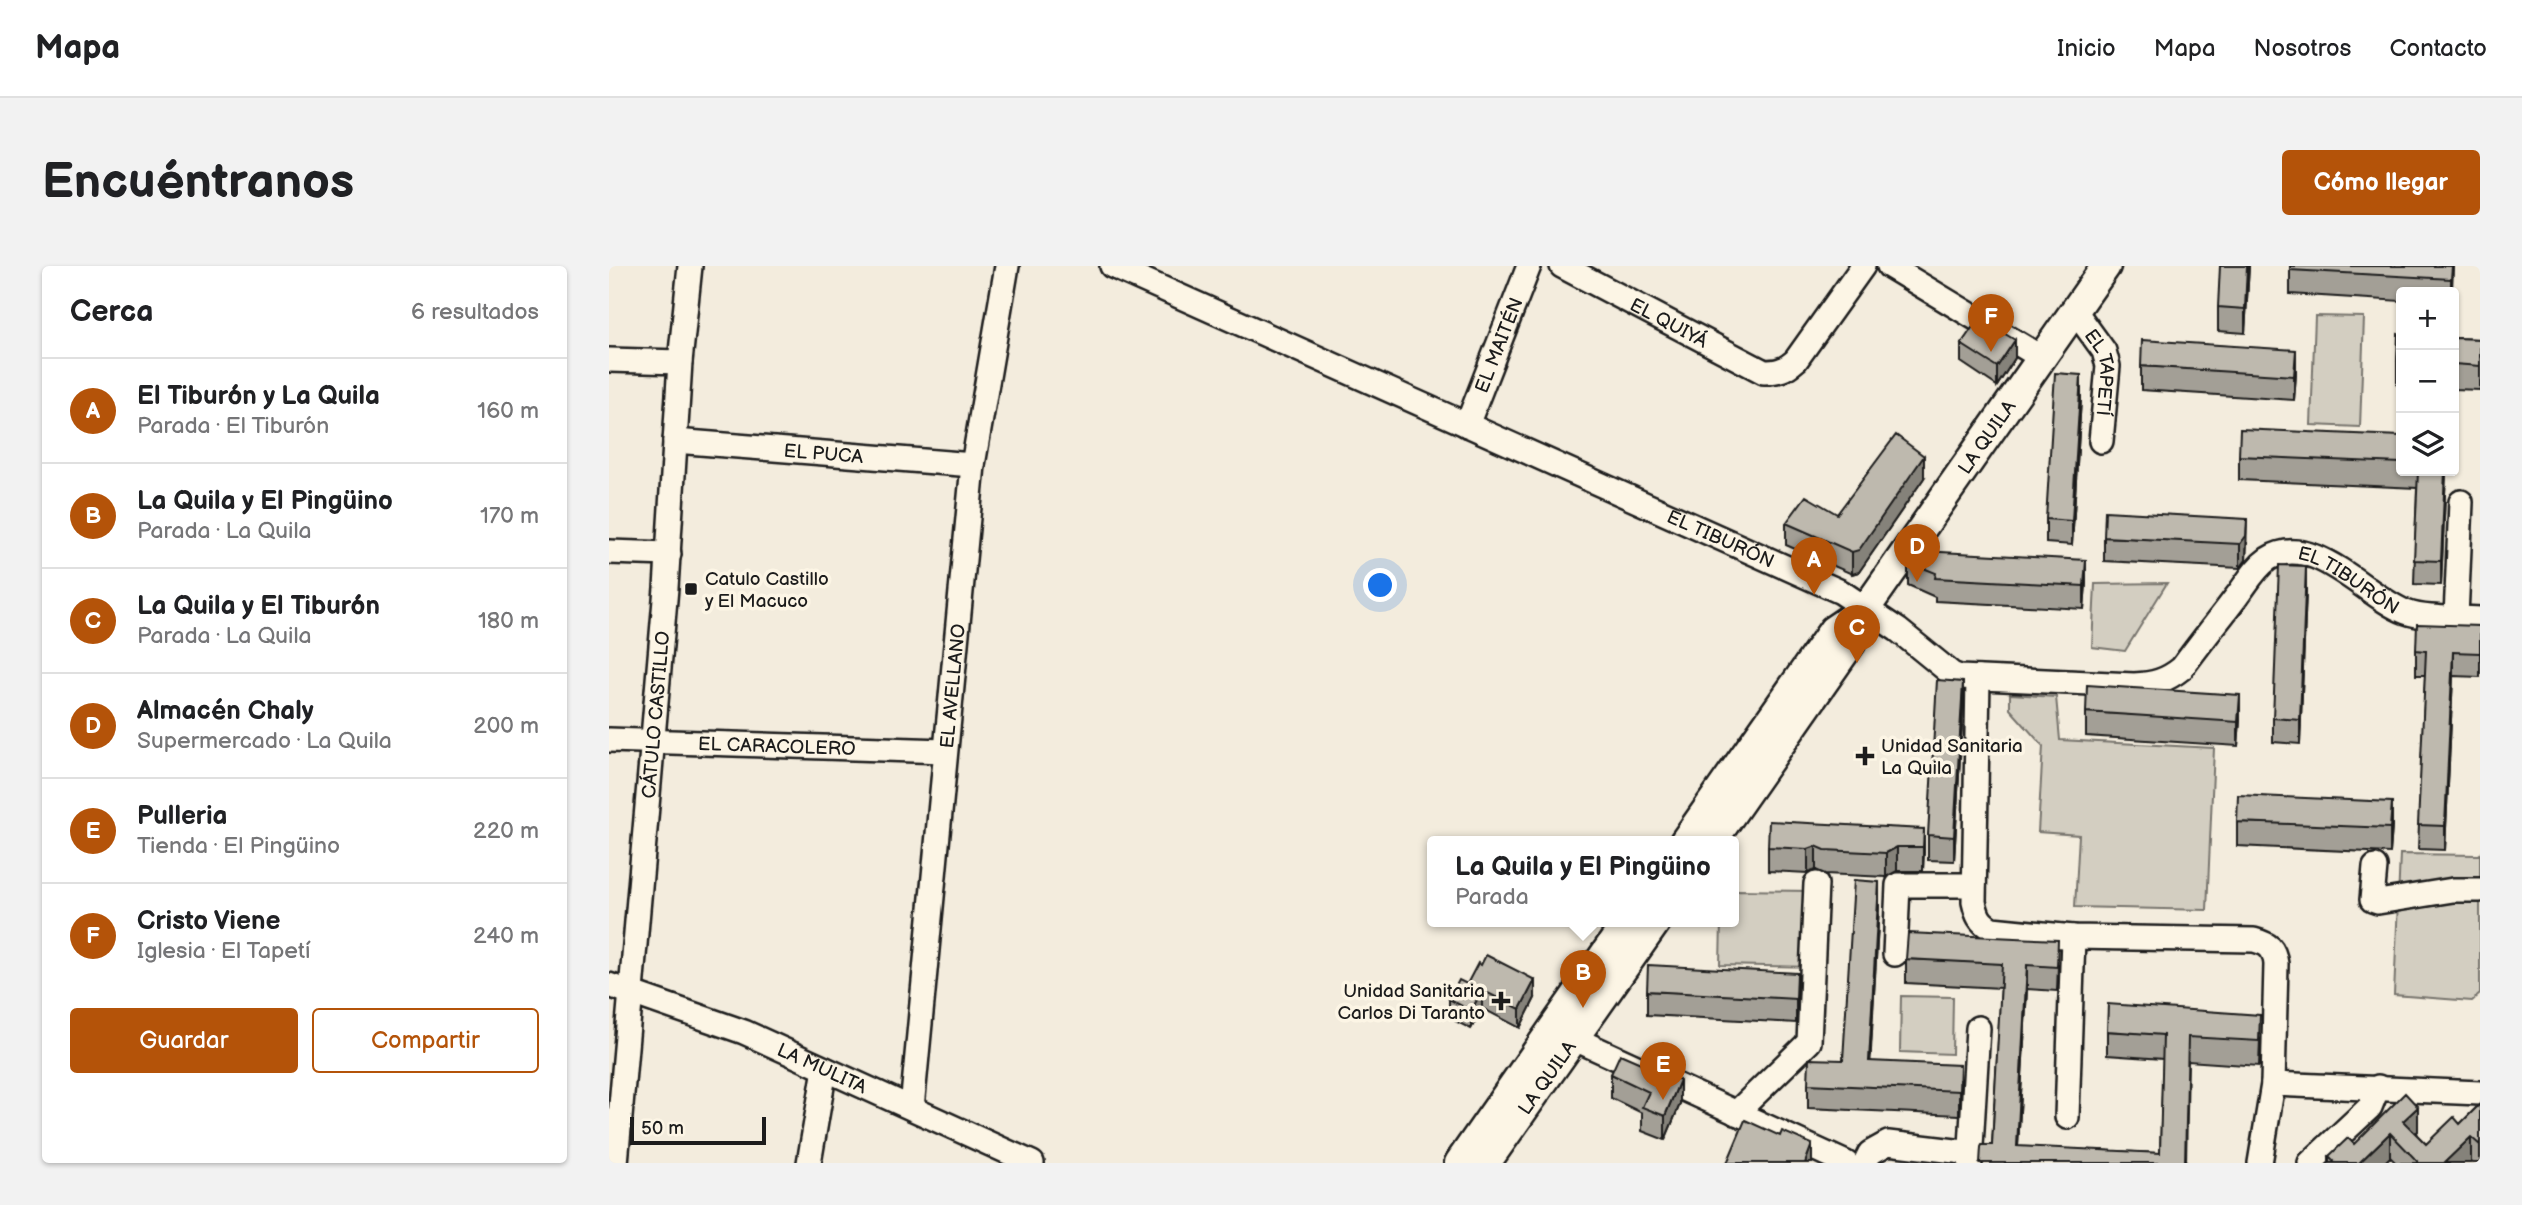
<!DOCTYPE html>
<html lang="es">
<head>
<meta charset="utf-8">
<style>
	body { margin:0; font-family:"Balsamiq Sans",sans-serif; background:#f2f2f2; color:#202124 }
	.controls { position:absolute; right:21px; top:21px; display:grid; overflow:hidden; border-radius:7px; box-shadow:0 2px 5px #0004 }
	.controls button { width:63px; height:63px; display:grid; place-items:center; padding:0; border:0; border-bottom:2px solid #e0e0e0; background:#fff; color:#202124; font:35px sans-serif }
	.scale { position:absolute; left:21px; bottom:18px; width:136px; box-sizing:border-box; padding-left:7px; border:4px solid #1c1c1c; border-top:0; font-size:19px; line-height:24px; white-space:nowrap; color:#1c1c1c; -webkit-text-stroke:5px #fcf5e5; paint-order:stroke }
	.you { position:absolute; left:772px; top:320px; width:24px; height:24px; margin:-18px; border:5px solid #fff; border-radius:50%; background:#1a73e8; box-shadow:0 0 0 10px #1a73e833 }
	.badge { display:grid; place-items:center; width:46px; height:46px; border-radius:50%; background:#b45309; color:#fff; font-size:23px; font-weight:700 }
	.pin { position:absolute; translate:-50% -58px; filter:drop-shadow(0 2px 4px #0008) }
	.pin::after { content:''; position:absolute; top:37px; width:24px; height:21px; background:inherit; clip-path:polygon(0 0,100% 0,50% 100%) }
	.popup { position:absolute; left:818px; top:570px; width:312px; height:91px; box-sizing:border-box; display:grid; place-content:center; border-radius:7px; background:#fff; filter:drop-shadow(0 2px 5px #0005); font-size:23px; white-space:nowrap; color:#757577 }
	.popup b { font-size:26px; color:#202124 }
	.popup::after { content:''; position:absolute; left:50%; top:100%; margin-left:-14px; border:14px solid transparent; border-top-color:#fff }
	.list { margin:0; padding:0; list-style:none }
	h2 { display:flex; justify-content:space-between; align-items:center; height:91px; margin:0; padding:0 28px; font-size:30px }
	h2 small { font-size:23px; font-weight:400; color:#757577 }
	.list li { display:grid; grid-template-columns:46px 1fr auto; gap:21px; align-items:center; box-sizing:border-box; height:105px; padding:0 28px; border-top:2px solid #e0e0e0 }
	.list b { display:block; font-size:26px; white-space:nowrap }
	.list p { margin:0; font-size:23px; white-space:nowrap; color:#757577 }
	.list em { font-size:23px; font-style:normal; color:#757577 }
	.actions { display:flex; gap:14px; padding:21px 28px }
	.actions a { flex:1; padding:16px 0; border:2px solid #b45309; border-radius:7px; text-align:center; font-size:24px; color:#b45309 }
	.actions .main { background:#b45309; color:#fff }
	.icon { flex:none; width:38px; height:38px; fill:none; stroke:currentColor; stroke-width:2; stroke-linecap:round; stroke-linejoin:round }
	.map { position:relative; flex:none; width:1871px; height:897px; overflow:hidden; border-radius:7px }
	header { display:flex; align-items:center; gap:42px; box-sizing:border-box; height:98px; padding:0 35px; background:#fff; border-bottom:2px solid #e0e0e0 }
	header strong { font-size:33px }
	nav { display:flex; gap:38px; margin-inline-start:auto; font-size:24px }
	.intro { display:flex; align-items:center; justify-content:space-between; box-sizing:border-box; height:168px; padding:0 42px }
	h1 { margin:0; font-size:49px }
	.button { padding:18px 32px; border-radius:7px; background:#b45309; color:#fff; font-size:24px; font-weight:700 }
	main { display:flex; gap:42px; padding:0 42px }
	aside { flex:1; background:#fff; border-radius:7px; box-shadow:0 2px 5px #0004 }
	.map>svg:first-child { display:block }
</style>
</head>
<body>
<header>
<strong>Mapa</strong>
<nav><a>Inicio</a><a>Mapa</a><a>Nosotros</a><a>Contacto</a></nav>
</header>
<div class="intro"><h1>Encuéntranos</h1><a class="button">Cómo llegar</a></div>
<main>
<aside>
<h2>Cerca<small>6 resultados</small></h2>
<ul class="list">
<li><span class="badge">A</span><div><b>El Tiburón y La Quila</b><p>Parada · El Tiburón</p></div><em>160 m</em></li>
<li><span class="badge">B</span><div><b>La Quila y El Pingüino</b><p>Parada · La Quila</p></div><em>170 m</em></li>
<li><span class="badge">C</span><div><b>La Quila y El Tiburón</b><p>Parada · La Quila</p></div><em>180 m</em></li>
<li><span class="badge">D</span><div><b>Almacén Chaly</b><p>Supermercado · La Quila</p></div><em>200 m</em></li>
<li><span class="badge">E</span><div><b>Pulleria</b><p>Tienda · El Pingüino</p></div><em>220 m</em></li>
<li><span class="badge">F</span><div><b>Cristo Viene</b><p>Iglesia · El Tapetí</p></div><em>240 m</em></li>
</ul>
<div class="actions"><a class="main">Guardar</a><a>Compartir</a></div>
</aside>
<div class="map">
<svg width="1871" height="897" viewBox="0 0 1871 897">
	<rect width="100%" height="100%" fill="#f3ecdd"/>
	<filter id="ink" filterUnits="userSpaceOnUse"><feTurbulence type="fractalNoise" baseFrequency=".0143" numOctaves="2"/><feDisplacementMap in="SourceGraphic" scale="14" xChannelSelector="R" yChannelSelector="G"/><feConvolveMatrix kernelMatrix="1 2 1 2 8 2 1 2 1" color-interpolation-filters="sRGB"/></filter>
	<g filter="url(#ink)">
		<path fill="#d3cec1" stroke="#78756e" stroke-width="2" d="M 1706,50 L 1755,51 L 1751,161 L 1702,159 Z
			M 1558,317 L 1516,385 L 1483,381 L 1486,318 Z
			M 1401,428 L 1447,431 L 1451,474 L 1605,482 L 1598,644 L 1466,641 L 1470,569 L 1429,566 L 1434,480 L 1401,443 Z
			M 1791,588 L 1870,589 L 1871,588 L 1871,728 L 1863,735 L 1785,729 Z
			M 1125,624 L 1205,625 L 1204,701 L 1111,699 L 1112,656 L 1124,656 Z
			M 1292,730 L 1344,731 L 1343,788 L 1291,786 Z"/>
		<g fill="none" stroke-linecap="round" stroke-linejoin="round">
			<defs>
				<g id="minor">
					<path id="s1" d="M 503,0 L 1232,326 L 1289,364 L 1343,408 L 1351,411 L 1525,419 C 1545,418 1557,415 1573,402 C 1591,377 1610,354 1628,330 C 1638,317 1646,302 1659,293 C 1703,264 1757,331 1797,346 C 1819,354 1847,351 1871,353"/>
					<path id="s2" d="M 953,0 L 1155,106 C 1169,106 1176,104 1187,94 L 1254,0"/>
					<path d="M 1280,0 L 1433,92"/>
					<path id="s3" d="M 1466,45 L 1495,85 L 1499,100 L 1492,175"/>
					<path d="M 0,94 L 71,96"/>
					<path id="s4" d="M 858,159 L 920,0"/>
					<path id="s5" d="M 66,175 L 364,199"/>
					<path d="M 0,286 L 60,288"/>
					<path d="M 1847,351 L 1852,236"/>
					<path d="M 1369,412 L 1365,636 C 1368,649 1370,656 1383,663 L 1464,671 L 1645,674 C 1660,678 1665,682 1667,698 L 1664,818 L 1651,897"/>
					<path id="s6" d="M 0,474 L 336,485"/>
					<path d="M 1766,601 L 1763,634 L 1769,636 L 1844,624 L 1871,624"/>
					<path d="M 1286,688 L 1289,619 L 1365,619"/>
					<path id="s7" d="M 0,719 L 135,766 L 423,897"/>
					<path d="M 966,773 L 1237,897"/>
					<path d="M 1664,818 L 1871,827"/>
					<path id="s8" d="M 303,842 L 364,199 L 398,0"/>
					<path d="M 1127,847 L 1200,776 L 1207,618"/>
					<path d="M 1458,851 L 1464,671"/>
					<path id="s9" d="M 7,897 L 57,322 L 71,96 L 81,0"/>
					<path d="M 200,897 L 216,803"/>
					<path d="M 1256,897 L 1261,887 L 1279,877 L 1363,887"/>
					<path d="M 1361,897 L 1369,762"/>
					<path d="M 1701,897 L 1761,841 L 1769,821"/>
				</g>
				<g id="major">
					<path d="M 1075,576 L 1224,364 L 1258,341"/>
					<path id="s10" d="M 1103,576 L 1242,377 L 1258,341 L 1497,0"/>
					<path d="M 850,897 L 1018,656"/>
					<path id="s11" d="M 877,897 L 1047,656"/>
				</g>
			</defs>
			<use href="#minor" stroke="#1c1c1c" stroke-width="28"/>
			<use href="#major" stroke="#1c1c1c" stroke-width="33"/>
			<use href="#minor" stroke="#fcf5e5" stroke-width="23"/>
			<use href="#major" stroke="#fcf5e5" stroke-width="28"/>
		</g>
		<path fill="#a39f96" stroke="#1c1c1c" stroke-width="2" d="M 1640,0 L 1636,67 L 1609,65 L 1609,41 Z
			M 1681,0 L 1844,0 L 1843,26 L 1792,26 L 1792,35 L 1681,28 Z
			M 1792,69 L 1792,119 L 1788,119 L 1788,95 Z
			M 1845,72 L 1871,73 L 1871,124 L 1845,123 Z
			M 1352,78 L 1406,92 L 1388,120 L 1352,96 Z
			M 1532,100 L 1687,108 L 1685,134 L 1532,124 Z
			M 1472,133 L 1463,279 L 1437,277 L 1437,253 Z
			M 1792,170 L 1792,205 L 1837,205 L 1832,319 L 1805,318 L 1808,222 L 1630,214 L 1630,190 Z
			M 1315,212 L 1250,306 L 1243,308 L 1177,279 L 1177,257 L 1228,248 Z
			M 1495,271 L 1638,277 L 1637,294 L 1631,302 L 1495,295 Z
			M 1313,285 L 1477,317 L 1475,343 L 1326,335 L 1326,331 L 1299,319 L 1299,296 Z
			M 1697,324 L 1691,478 L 1664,476 L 1664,452 Z
			M 1871,360 L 1871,411 L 1844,410 L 1836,584 L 1809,583 L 1816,409 L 1807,409 L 1807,384 Z
			M 1354,440 L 1345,595 L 1319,594 L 1319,569 Z
			M 1477,446 L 1631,454 L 1629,480 L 1477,470 Z
			M 1628,556 L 1783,560 L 1781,587 L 1628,580 Z
			M 1315,563 L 1314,605 L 1288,605 L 1277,611 L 1216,608 L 1207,604 L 1199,607 L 1159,605 L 1159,581 Z
			M 1270,640 L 1261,795 L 1351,823 L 1350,849 L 1199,842 L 1199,818 L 1234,794 Z
			M 1297,693 L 1449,699 L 1448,725 L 1418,723 L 1409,881 L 1551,887 L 1554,793 L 1498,789 L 1498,765 L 1651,773 L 1650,800 L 1579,795 L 1577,897 L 1371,897 L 1383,879 L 1392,722 L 1297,717 Z
			M 858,718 L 926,732 L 911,762 L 873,742 L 862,763 L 840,752 L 840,733 Z
			M 1038,725 L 1188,731 L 1187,757 L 1038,749 Z
			M 1002,808 L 1071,838 L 1056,874 L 1033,865 L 1033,847 L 1002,832 Z
			M 1871,838 L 1871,897 L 1864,897 L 1862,896 L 1861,897 L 1787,897 L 1781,891 L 1775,897 L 1720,897 L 1720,890 L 1745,878 L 1809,841 L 1809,865 L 1807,868 L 1817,878 L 1851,858 Z"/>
		<path fill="#85827a" stroke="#1c1c1c" stroke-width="2" d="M 1638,0 L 1640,0 L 1636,67 L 1636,43 Z
			M 1843,0 L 1844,0 L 1842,26 L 1842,13 Z
			M 1406,74 L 1406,92 L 1388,120 L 1388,101 Z
			M 1687,84 L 1687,108 L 1685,134 L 1685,110 Z
			M 1472,109 L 1472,133 L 1463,279 L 1463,255 Z
			M 1315,190 L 1315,212 L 1250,306 L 1243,308 L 1243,286 Z
			M 1836,205 L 1837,205 L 1832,319 L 1832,295 Z
			M 1638,253 L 1637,294 L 1631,302 L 1631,278 Z
			M 1477,294 L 1477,317 L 1475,343 L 1475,320 Z
			M 1697,300 L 1697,324 L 1691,478 L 1691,454 Z
			M 1844,386 L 1844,410 L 1836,584 L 1836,560 Z
			M 1354,416 L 1354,440 L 1345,595 L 1345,571 Z
			M 1631,429 L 1631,454 L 1629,480 L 1629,456 Z
			M 1783,536 L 1783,560 L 1781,587 L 1781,562 Z
			M 1315,563 L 1315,587 L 1314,605 L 1314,581 Z
			M 1207,580 L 1207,604 L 1199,607 L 1199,583 Z
			M 1288,581 L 1288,605 L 1277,611 L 1277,587 Z
			M 1270,616 L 1270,640 L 1260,820 L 1260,795 Z
			M 1418,699 L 1418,723 L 1408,897 L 1408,880 Z
			M 1188,707 L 1188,731 L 1187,757 L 1187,733 Z
			M 926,714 L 926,732 L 911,762 L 911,743 Z
			M 873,724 L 873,742 L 862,763 L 862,745 Z
			M 1351,799 L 1351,823 L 1350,849 L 1350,825 Z
			M 1071,814 L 1071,838 L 1056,874 L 1056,850 Z
			M 1809,841 L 1809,865 L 1794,879 L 1794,855 Z
			M 1781,867 L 1781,891 L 1775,897 L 1750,897 Z
			M 1862,871 L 1862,896 L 1861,897 L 1835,897 Z
			M 1203,878 L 1203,897 L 1196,897 Z"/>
		<path fill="#beb9ae" stroke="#1c1c1c" stroke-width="2" d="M 1611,0 L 1638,0 L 1636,43 L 1609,41 Z
			M 1681,0 L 1843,0 L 1842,13 L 1681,4 Z
			M 1370,52 L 1406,74 L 1388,101 L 1352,78 Z
			M 1789,68 L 1792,69 L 1792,95 L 1788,95 Z
			M 1845,72 L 1871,73 L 1871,100 L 1845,98 Z
			M 1533,74 L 1687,84 L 1685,110 L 1532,100 Z
			M 1446,107 L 1472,109 L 1463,255 L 1437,253 Z
			M 1631,163 L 1792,170 L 1792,197 L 1630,190 Z
			M 1287,169 L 1315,190 L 1250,284 L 1243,286 L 1177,257 L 1197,230 L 1228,248 Z
			M 1809,205 L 1836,205 L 1832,295 L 1805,294 Z
			M 1496,245 L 1638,253 L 1637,270 L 1631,278 L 1495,271 Z
			M 1307,280 L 1313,285 L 1477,294 L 1475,320 L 1326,312 L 1327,307 L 1299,296 Z
			M 1670,299 L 1697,300 L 1691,454 L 1664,452 Z
			M 1808,358 L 1871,360 L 1871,387 L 1844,386 L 1836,560 L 1809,559 L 1817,385 L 1807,384 Z
			M 1328,414 L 1354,416 L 1345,571 L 1319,569 Z
			M 1478,419 L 1631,429 L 1629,456 L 1477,446 Z
			M 1629,529 L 1783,536 L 1781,562 L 1628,556 Z
			M 1160,555 L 1315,563 L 1314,581 L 1288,581 L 1277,587 L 1216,584 L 1207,580 L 1199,583 L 1159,581 Z
			M 1245,614 L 1270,616 L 1260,795 L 1351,799 L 1350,825 L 1199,818 L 1200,793 L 1234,794 Z
			M 1299,667 L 1449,674 L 1448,701 L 1418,699 L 1408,880 L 1551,887 L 1554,769 L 1498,765 L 1499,738 L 1651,749 L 1650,775 L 1579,771 L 1576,897 L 1371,897 L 1372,881 L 1373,879 L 1383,879 L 1393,698 L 1297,693 Z
			M 877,689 L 926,714 L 911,743 L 873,724 L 862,745 L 840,733 L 850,714 L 858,718 L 869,697 L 872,699 Z
			M 1039,699 L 1188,707 L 1187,733 L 1038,725 Z
			M 1011,788 L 1071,814 L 1056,850 L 1033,841 L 1040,826 L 1002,808 Z
			M 1796,827 L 1809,841 L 1794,855 L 1817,878 L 1845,851 L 1851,858 L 1871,838 L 1871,879 L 1862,871 L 1835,897 L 1808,897 L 1809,896 L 1781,867 L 1750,897 L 1723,897 L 1725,895 L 1720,890 L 1739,872 L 1745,878 Z
			M 1136,854 L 1171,870 L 1173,865 L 1203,878 L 1196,897 L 1118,897 Z"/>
	</g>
	<g fill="#1c1c1c" stroke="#fcf5e5" stroke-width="2.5">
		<rect x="75" y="316" width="14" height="14" rx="3.5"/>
		<path d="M1252.5 479.5h7v7h7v7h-7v7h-7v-7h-7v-7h7z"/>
		<path d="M888.5 724.5h7v7h7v7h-7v7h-7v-7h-7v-7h7z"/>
	</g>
	<g text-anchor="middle" stroke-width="7" stroke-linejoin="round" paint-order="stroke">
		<g font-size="19" fill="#1c1c1c" stroke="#fcf5e5">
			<text dy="7" stroke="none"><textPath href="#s2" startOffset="121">EL QUIYÁ</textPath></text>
			<text dy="7" stroke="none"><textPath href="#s4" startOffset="86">EL MAITÉN</textPath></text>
			<text dy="7" stroke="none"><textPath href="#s3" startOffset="70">EL TAPETÍ</textPath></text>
			<text dy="7" stroke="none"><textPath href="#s10" startOffset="490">LA QUILA</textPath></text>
			<text dy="7" stroke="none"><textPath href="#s5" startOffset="149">EL PUCA</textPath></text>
			<text dy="7" stroke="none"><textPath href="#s1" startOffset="667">EL TIBURÓN</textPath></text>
			<text dy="7" stroke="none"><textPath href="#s1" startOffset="1400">EL TIBURÓN</textPath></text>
			<text dy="7" stroke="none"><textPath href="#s8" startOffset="424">EL AVELLANO</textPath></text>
			<text dy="7" stroke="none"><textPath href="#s9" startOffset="450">CÁTULO CASTILLO</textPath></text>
			<text dy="7" stroke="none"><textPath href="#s6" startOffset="168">EL CARACOLERO</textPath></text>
			<text dy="7" stroke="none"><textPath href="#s7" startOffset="229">LA MULITA</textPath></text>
			<text dy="7" stroke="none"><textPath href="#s11" startOffset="105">LA QUILA</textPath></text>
		</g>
		<g font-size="19" fill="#1c1c1c" stroke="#fcf5e5" text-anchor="start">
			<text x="96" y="319">Catulo Castillo<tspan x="96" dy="22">y El Macuco</tspan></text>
			<text x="1272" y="486">Unidad Sanitaria<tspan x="1272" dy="22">La Quila</tspan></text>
			<text x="876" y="731" text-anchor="end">Unidad Sanitaria<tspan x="876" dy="22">Carlos Di Taranto</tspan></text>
		</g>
	</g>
</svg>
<div class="controls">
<button>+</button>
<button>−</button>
<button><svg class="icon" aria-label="layers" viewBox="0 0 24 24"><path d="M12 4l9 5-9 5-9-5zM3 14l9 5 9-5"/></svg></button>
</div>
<div class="scale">50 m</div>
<div class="you"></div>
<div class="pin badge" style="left:1205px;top:329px">A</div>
<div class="pin badge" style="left:974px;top:742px">B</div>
<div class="popup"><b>La Quila y El Pingüino</b>Parada</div>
<div class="pin badge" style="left:1248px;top:397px">C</div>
<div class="pin badge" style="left:1308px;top:316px">D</div>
<div class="pin badge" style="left:1054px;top:834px">E</div>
<div class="pin badge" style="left:1382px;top:86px">F</div>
</div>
</main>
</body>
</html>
